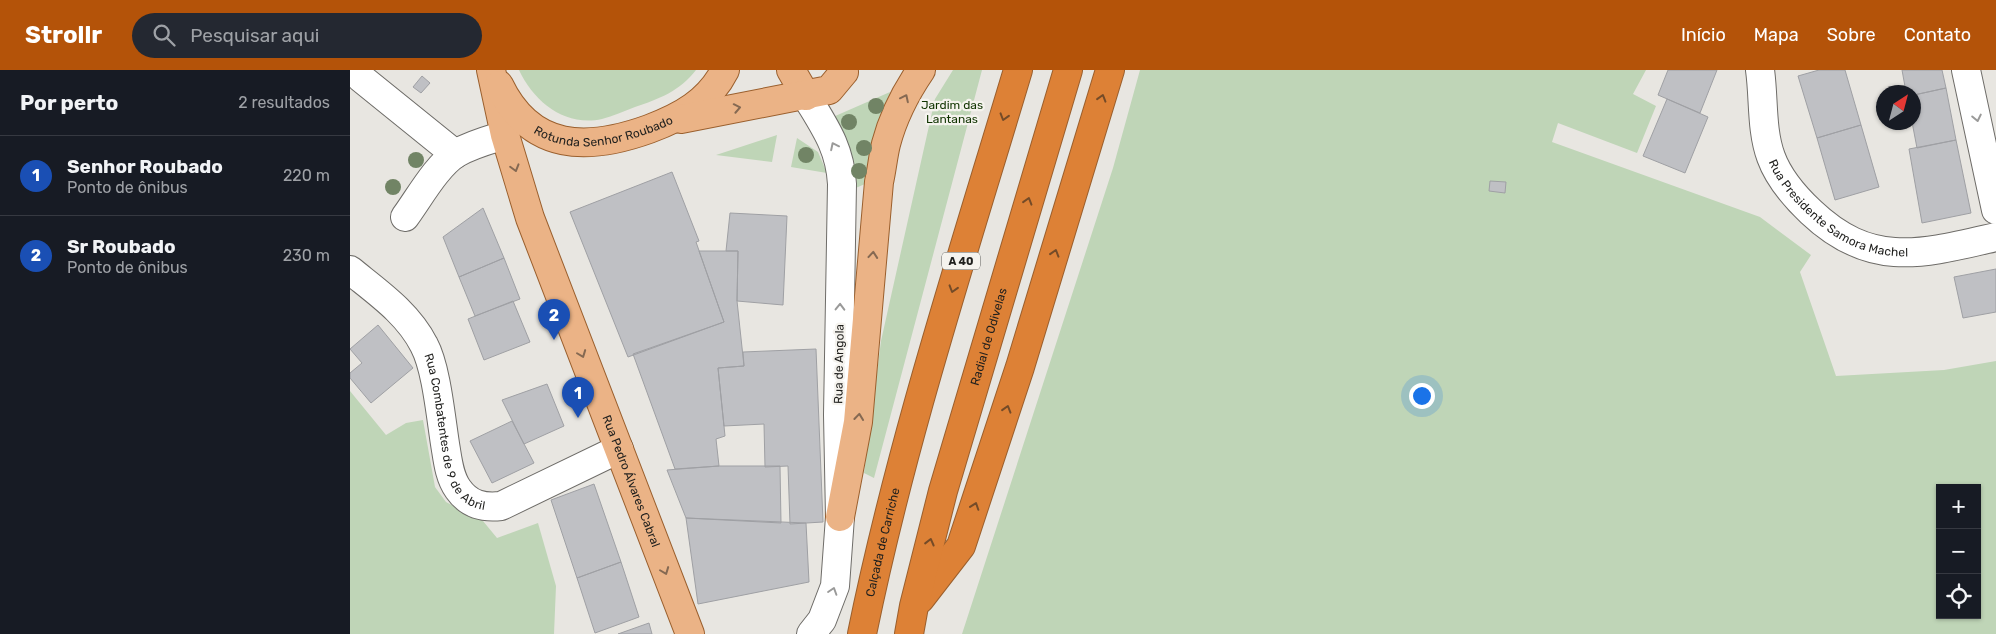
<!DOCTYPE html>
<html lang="pt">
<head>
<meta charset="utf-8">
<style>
	body { margin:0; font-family:Rubik,sans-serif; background:#242831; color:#f1f3f6 }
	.controls { position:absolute; right:15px; bottom:15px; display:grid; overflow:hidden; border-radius:0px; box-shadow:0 1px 4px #0004 }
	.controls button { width:45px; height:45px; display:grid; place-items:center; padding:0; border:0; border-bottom:1px solid #363941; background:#171b24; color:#f1f3f6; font:25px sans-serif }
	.compass { position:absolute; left:1526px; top:15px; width:45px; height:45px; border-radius:50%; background:#171b24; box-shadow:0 1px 4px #0004; rotate:36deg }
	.you { position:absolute; left:1071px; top:325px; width:18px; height:18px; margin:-12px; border:4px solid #fff; border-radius:50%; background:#1a73e8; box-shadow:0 0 0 8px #1a73e833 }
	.badge { display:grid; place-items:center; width:32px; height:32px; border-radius:50%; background:#b45309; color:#fff; font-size:16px; font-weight:700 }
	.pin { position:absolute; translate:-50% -41px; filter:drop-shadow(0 1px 2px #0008) }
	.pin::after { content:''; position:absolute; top:26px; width:18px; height:15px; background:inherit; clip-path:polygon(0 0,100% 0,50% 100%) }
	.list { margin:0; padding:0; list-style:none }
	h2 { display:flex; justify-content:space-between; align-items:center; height:65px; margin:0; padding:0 20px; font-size:21px }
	h2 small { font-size:16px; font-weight:400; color:#9ea1a6 }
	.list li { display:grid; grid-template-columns:32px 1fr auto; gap:15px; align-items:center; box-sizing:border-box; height:80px; padding:0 20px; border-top:1px solid #363941 }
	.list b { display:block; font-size:19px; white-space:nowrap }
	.list p { margin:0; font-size:16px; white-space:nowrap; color:#9ea1a6 }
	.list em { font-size:16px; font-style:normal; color:#9ea1a6 }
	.icon { flex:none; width:28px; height:28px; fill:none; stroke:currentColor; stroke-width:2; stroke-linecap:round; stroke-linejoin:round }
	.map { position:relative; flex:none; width:1646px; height:564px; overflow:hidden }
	header { display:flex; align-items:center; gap:30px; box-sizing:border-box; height:70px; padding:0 25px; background:#b45309; color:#fff }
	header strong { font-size:24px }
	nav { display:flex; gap:28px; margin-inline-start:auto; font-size:18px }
	.search { width:350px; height:45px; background:#242831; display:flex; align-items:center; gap:12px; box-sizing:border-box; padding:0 18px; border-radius:28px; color:#9ea1a6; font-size:19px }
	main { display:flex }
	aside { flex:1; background:#171b24 }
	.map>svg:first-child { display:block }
</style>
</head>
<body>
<header>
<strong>Strollr</strong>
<div class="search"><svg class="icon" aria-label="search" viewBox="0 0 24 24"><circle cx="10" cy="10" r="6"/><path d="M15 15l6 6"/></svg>Pesquisar aqui</div>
<nav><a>Início</a><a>Mapa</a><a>Sobre</a><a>Contato</a></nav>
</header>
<main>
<aside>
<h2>Por perto<small>2 resultados</small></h2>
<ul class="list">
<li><span class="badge" style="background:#1a4fb4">1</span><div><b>Senhor Roubado</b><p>Ponto de ônibus</p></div><em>220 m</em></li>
<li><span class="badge" style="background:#1a4fb4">2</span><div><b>Sr Roubado</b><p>Ponto de ônibus</p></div><em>230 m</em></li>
</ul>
</aside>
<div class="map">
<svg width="1646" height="564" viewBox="0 0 1646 564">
	<rect width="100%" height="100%" fill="#e8e6e1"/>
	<path fill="#bfd5b7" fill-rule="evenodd" d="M 169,0 L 346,0 C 330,21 309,29 285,37 C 274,41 263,46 252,49 C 215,57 184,32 169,0 Z
		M 603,0 L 632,0 L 524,408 L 514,403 L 531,271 L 585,29 Z
		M 790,0 L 1296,0 L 1283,24 L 1306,36 L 1287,83 L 1208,53 L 1202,72 L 1410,147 L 1461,185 L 1450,202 L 1486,306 L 1594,300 L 1646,291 L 1646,564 L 612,564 L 763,98 ZM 1590,418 L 1627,418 L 1627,545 L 1590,545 Z
		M 540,22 L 522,111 L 501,120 L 483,47 Z
		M 427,65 L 422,92 L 366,85 Z
		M 447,68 L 468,82 L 477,103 L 441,97 Z
		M 0,321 L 36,365 L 56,353 L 73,350 L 85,417 L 96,432 L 133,451 L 147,468 L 188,453 L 206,516 L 204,564 L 0,564 Z"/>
	<path fill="#bfc0c4" stroke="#9fa0a4" d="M 1318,0 L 1367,0 L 1350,43 L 1308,25 Z
		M 1469,0 L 1495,0 L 1511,55 L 1467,68 L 1448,6 Z
		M 1552,0 L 1592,0 L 1596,18 L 1564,25 L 1564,22 L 1556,22 Z
		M 72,6 L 80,13 L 71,23 L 63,17 Z
		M 1596,18 L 1606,70 L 1567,78 L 1562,52 L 1564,25 Z
		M 1317,29 L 1358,47 L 1335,103 L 1293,86 Z
		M 1511,55 L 1529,117 L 1485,130 L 1467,68 Z
		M 1606,70 L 1621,143 L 1572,153 L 1559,79 Z
		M 322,102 L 349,171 L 346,172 L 374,252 L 278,287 L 220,142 Z
		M 1140,111 L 1156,112 L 1155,123 L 1139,121 Z
		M 133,138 L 154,188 L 109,207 L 93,167 Z
		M 380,143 L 437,146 L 433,235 L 387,231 L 388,181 L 376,181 Z
		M 349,181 L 388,181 L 387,231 L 394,296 L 368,298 L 375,366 L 366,369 L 369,396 L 325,399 L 283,284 L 374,252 Z
		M 154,188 L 170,229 L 125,246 L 109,207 Z
		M 1646,199 L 1646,242 L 1613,248 L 1604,207 Z
		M 163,231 L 180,272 L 134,290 L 118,249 Z
		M 28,255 L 63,298 L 21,333 L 0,308 L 0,303 L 12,293 L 0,279 Z
		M 466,279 L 473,452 L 440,454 L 438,396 L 415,397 L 414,354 L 374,356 L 368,298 L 394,296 L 393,282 Z
		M 197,314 L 214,356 L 174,374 L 152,330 Z
		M 162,351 L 184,393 L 142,413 L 120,371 Z
		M 369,396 L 430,396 L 431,453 L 336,448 L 317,400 Z
		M 244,414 L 271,492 L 227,508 L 201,430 Z
		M 336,448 L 456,453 L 459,512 L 348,534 Z
		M 271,492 L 289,547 L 245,563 L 227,508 Z
		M 299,553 L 302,564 L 268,564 Z"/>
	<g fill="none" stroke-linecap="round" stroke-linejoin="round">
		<defs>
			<g id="minor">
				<path id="s1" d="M 1410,0 C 1414,28 1411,60 1421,87 C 1429,109 1444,126 1461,142 C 1521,199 1572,184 1646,167"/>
				<path d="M 1616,0 L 1646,140"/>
				<path d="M 11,8 L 105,84"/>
				<path d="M 456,26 C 474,56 490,77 492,114 L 488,345 L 490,447 L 485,516 L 472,550 L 461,564"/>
				<path d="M 55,147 C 69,128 87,95 107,83 C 123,74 139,70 155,65"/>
				<path id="s2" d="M 0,200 C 27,222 58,243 74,275 C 87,299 91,351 96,380 C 98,393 100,408 108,419 C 119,435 134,438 151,436 L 269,379"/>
			</g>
			<g id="major">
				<path id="s3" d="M 141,0 L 155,65 L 180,148 L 340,564"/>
				<path d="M 441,0 L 456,26"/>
				<path id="s4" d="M 149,15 C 181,82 238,81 299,59 C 331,47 359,32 375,0"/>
				<path d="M 331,49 L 479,20 L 494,2"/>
				<path d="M 490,447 L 508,352 L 529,112 C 532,99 533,86 536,74 C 543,47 556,22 571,0"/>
			</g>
			<g id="highway">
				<path d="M 570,529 L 611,476 L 670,297 L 760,0"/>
				<path id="s5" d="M 512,564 C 551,373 612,187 668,0"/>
				<path id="s6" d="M 559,564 L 564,536 L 593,421 L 718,0"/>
			</g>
		</defs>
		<use href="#minor" stroke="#6e6c68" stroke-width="30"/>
		<use href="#major" stroke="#9a5f2d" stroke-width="30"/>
		<use href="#highway" stroke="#9a5f2d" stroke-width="30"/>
		<use href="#minor" stroke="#fff" stroke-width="28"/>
		<use href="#major" stroke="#ebb386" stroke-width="28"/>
		<use href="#highway" stroke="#dd8136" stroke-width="28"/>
	</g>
	<g fill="#718465">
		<circle cx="526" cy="36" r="8"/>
		<circle cx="499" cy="52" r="8"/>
		<circle cx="514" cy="78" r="8"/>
		<circle cx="456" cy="85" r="8"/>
		<circle cx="66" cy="90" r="8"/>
		<circle cx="509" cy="101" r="8"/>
		<circle cx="43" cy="117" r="8"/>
	</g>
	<defs><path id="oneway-chevron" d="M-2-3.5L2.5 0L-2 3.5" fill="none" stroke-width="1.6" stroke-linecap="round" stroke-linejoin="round" transform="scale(1.25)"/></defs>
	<g stroke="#856952">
		<use href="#oneway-chevron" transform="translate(555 28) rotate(-64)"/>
		<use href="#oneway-chevron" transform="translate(387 38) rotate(-11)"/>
		<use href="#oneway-chevron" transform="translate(165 98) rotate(74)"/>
		<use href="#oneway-chevron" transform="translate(523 185) rotate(-85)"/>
		<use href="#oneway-chevron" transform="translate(232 284) rotate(69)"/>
		<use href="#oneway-chevron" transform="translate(509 347) rotate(-84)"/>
		<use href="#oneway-chevron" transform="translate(315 501) rotate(69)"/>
	</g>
	<g stroke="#744b28">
		<use href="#oneway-chevron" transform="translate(752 28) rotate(-73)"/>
		<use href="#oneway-chevron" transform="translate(654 47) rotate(107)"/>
		<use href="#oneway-chevron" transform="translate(678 131) rotate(-73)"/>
		<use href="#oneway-chevron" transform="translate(705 183) rotate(-73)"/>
		<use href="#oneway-chevron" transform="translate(603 219) rotate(107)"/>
		<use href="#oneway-chevron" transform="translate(657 339) rotate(-73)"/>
		<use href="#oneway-chevron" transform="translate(625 436) rotate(-71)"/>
		<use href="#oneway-chevron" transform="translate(580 472) rotate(-76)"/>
	</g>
	<g stroke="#9a9a99">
		<use href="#oneway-chevron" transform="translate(1627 48) rotate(78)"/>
		<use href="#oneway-chevron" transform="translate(484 76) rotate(-116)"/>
		<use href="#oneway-chevron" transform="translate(490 237) rotate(-89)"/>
		<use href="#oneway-chevron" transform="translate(483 521) rotate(-72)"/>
	</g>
	<g text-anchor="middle" stroke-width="4.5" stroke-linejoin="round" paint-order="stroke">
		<rect fill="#f5f3ee" stroke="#5f5f5c" stroke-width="1" x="592" y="182.5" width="38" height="17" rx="4"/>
		<g font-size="11" font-weight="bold" fill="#1f1f1d">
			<text x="611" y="195">A 40</text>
		</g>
		<g font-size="12" fill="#103400" stroke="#f5f3ee">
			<text x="602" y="39">Jardim das<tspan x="602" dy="14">Lantanas</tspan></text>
		</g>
		<g font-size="12" fill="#1f1f1d" stroke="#f5f3ee">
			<text dy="4" stroke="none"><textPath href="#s4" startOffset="129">Rotunda Senhor Roubado</textPath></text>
			<text dy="4" stroke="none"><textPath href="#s1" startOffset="178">Rua Presidente Samora Machel</textPath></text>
			<text dy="4" stroke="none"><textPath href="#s6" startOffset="308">Radial de Odivelas</textPath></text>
			<text transform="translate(489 294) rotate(-89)" y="4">Rua de Angola</text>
			<text dy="4" stroke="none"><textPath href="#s2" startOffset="202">Rua Combatentes de 9 de Abril</textPath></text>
			<text dy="4" stroke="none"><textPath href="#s3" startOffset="435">Rua Pedro Álvares Cabral</textPath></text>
			<text dy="4" stroke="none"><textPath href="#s5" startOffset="94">Calçada de Carriche</textPath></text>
		</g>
	</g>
</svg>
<div class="controls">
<button>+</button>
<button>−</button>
<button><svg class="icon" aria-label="locate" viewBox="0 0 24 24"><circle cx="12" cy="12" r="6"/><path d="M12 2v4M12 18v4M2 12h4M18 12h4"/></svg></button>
</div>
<svg class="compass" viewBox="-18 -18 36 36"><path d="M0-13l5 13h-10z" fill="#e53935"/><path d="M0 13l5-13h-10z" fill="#9ea1a6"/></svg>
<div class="you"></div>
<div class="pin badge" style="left:228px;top:348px;background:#1a4fb4">1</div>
<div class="pin badge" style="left:204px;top:270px;background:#1a4fb4">2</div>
</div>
</main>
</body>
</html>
